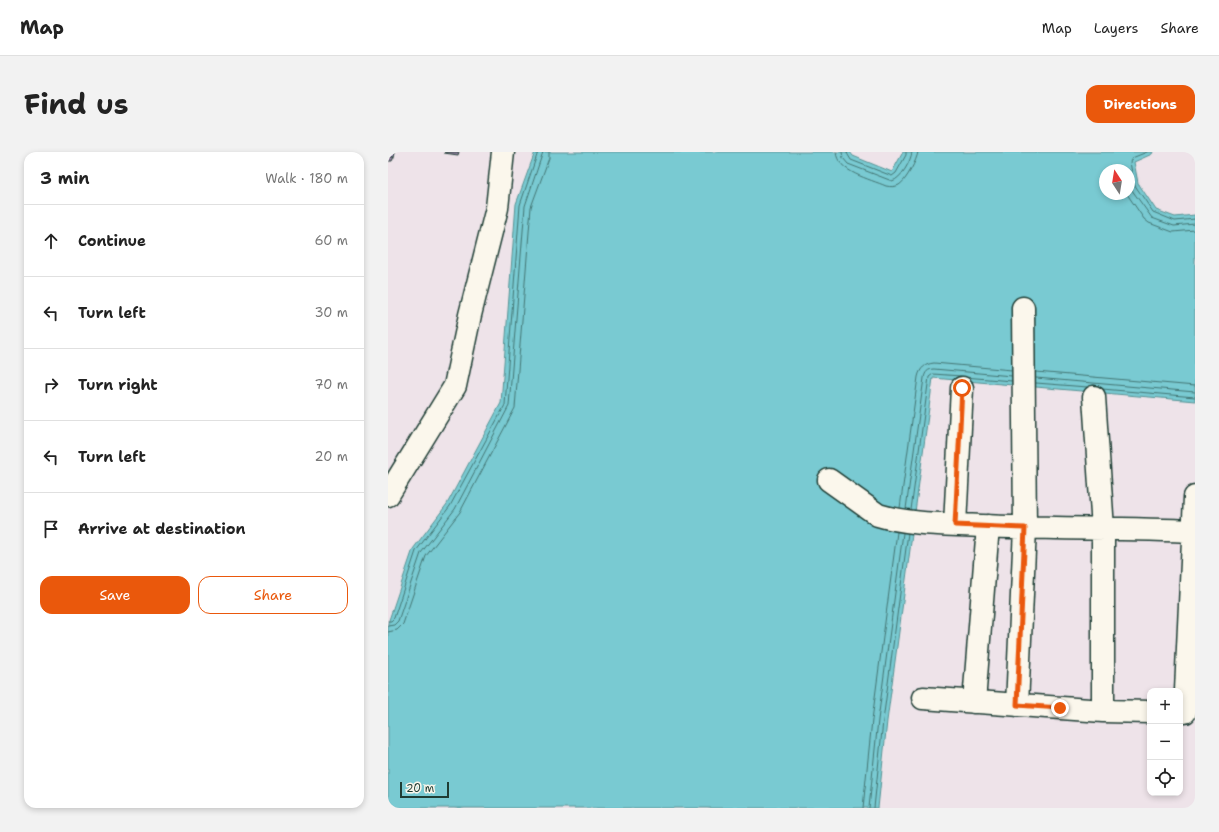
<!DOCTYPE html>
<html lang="en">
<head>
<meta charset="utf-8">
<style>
	body { margin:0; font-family:"Shantell Sans",sans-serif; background:#f2f2f2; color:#222 }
	.controls { position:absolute; right:12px; bottom:12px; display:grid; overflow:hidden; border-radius:8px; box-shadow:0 2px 6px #0003 }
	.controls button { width:36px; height:36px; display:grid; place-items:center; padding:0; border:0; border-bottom:1px solid #e0e0e0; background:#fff; color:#222; font:20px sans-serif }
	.compass { position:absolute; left:711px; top:12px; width:36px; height:36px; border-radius:50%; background:#fff; box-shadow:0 2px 6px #0003; rotate:348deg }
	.scale { position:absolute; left:12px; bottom:10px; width:49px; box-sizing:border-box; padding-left:4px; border:2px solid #1f3d34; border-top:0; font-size:11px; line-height:14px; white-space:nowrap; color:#1f3d34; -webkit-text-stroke:3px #fbf7ec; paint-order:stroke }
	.stop { position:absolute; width:12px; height:12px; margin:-9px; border:3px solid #ea580c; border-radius:50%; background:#fff }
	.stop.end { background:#ea580c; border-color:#fff; box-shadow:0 1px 4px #0008 }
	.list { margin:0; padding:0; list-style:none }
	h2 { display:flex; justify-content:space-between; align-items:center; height:52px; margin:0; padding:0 16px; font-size:17px }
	h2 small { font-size:13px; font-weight:400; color:#767676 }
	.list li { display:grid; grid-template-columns:26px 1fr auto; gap:12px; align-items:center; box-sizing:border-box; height:72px; padding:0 16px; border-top:1px solid #e0e0e0 }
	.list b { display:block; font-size:15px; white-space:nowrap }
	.list em { font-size:13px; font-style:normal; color:#767676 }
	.actions { display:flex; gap:8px; padding:12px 16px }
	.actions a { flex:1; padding:9px 0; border:1px solid #ea580c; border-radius:12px; text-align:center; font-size:14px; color:#ea580c }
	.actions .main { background:#ea580c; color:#fff }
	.icon { flex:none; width:22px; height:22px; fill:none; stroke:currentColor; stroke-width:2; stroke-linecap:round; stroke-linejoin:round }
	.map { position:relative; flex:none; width:807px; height:656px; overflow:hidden; border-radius:12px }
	header { display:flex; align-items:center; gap:24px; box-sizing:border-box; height:56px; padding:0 20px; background:#fff; border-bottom:1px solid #e0e0e0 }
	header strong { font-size:19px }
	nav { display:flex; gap:22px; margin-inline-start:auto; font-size:14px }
	.intro { display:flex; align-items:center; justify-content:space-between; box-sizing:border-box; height:96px; padding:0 24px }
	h1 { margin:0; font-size:28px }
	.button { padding:10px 18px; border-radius:12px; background:#ea580c; color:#fff; font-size:14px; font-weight:700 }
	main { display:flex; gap:24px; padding:0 24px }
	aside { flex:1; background:#fff; border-radius:12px; box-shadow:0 2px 6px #0003 }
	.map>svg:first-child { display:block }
</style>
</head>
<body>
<header>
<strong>Map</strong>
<nav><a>Map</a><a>Layers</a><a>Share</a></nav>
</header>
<div class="intro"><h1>Find us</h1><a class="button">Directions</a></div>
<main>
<aside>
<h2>3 min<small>Walk · 180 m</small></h2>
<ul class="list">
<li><svg class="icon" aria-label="ahead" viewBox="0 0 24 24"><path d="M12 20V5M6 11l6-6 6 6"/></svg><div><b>Continue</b></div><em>60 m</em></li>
<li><svg class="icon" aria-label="left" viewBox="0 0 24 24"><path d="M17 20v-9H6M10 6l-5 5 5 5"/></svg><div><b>Turn left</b></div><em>30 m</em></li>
<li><svg class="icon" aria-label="right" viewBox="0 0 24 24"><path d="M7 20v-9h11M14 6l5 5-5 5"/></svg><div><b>Turn right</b></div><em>70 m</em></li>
<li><svg class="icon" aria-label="left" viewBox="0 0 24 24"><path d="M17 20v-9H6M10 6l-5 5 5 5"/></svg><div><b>Turn left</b></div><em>20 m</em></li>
<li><svg class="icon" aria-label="arrive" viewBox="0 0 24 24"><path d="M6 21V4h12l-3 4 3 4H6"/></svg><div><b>Arrive at destination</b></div></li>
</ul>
<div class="actions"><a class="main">Save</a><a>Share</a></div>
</aside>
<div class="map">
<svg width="807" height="656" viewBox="0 0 807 656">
	<rect width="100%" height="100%" fill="#eee3e9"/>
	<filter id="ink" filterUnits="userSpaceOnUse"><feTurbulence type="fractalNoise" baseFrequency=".025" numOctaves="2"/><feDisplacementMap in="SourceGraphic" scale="8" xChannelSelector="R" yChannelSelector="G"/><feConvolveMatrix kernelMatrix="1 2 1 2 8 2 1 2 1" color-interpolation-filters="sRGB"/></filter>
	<g filter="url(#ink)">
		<path fill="#79cad2" stroke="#559293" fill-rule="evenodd" d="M 147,0 L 462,0 L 465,4 L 504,20 L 515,0 L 765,0 L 764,2 L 746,10 L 750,31 L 768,58 L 787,65 L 807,63 L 807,249 L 545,226 L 499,569 L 490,656 L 0,656 L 0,471 L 25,397 L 59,352 L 113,251 L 128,52 ZM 717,18 L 741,18 L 741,42 L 717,42 Z"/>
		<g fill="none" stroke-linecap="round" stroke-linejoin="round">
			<path stroke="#437573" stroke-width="1" d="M 448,0 C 449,20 482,27 498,34 C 503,35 507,35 511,33 C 518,29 529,8 530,0
				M 454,0 L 455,6 L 460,12 L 504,29 C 513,27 523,9 524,0
				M 459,0 L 460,3 L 463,8 L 504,24 L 508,21 L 518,3 L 518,0
				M 759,0 L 744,6 L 742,10 L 746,32 L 765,60 L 787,69 L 807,67
				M 741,34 L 764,66 L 786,74 L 807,72
				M 739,42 L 756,67 L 761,71 L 785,80 L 807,78
				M 648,220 L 807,234
				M 576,225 L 624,229
				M 648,226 L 807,240
				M 648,231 L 699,235
				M 714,237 L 807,245
				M 512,356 L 530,225 C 532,216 537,212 546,211 L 624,218
				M 518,357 L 536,226 C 537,220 540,217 546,217 L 624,224
				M 523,358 L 541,225 L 545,222 L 573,224
				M 0,469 L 3,469 L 6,466 L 28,399 L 62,354 L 117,253 L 132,53 L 150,0
				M 0,474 L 6,473 L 10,469 L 33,401 L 67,357 L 121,254 L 137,54 L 155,0
				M 0,480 L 9,478 L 15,472 L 38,404 L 72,360 L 127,256 L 143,55 L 161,6 L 161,0
				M 475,656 L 484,568 L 509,380
				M 481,656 L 490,568 L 515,381
				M 486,656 L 495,569 L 520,381"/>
			<defs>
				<path id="minor" d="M 706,245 L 715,377 L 715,559
					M 441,328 L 490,363 C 523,373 559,372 593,374 C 664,377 736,376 807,379
					M 0,343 L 67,234 L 82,163 L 109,56 L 115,0
					M 567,373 L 574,236
					M 535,546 L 715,559 L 762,560
					M 586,550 L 600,374
					M 629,553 L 637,376 L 635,156
					M 797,560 L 807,345"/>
			</defs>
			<use href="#minor" stroke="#1f3d34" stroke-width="25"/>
			<use href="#minor" stroke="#fbf7ec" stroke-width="22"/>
		</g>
		<path fill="#927f9f" stroke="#1f3d34" d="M 57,0 L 71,0 L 70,3 L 56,1 Z
			M 0,4 L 6,5 L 4,9 L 0,9 Z"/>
		<path fill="#d0b5e3" stroke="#1f3d34" d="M 0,0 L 7,0 L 6,5 L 0,4 Z"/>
	</g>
	<g fill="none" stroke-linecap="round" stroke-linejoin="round" filter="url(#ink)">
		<path stroke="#ea580c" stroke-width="5" d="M 574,236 L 567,373 L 637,376 L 629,553 L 672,556"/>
	</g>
</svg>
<div class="controls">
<button>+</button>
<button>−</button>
<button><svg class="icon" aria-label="locate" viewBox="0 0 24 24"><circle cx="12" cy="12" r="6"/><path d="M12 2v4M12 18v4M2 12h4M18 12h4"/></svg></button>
</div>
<svg class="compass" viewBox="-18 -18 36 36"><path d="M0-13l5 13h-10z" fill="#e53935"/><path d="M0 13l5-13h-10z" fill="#767676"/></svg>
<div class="scale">20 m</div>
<div class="stop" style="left:574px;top:236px"></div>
<div class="stop end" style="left:672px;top:556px"></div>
</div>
</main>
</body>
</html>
